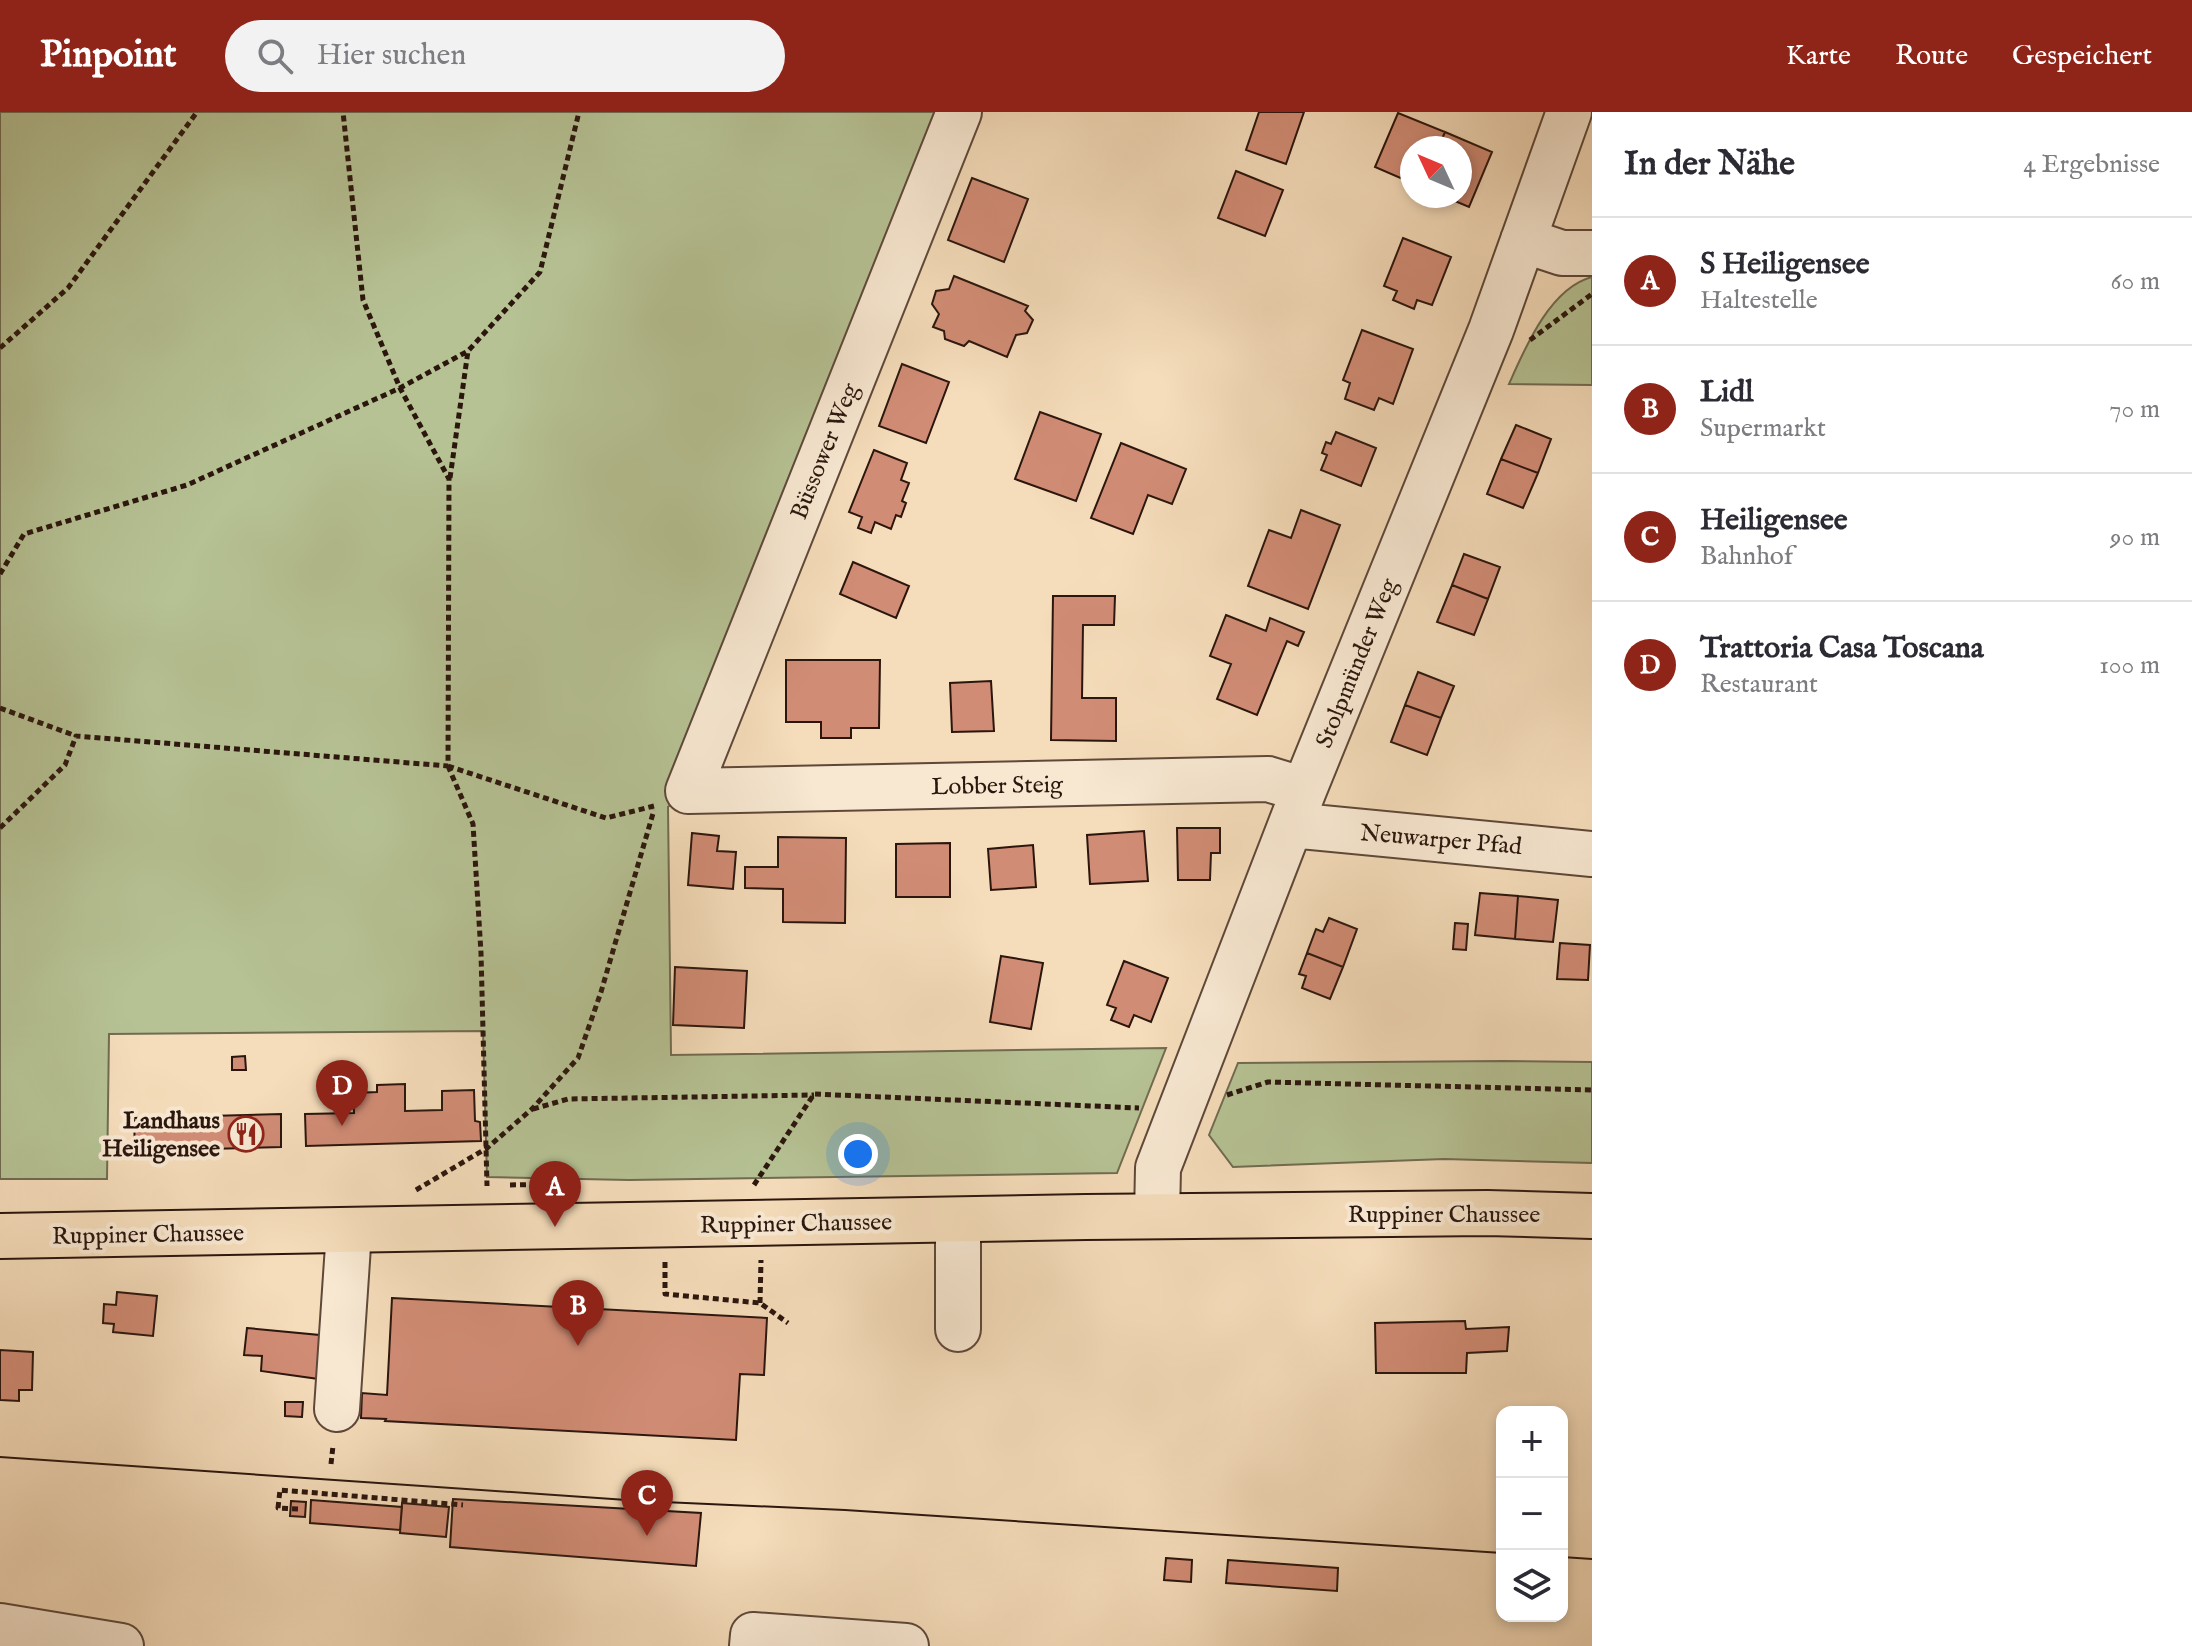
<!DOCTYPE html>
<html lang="de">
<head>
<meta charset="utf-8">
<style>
	body { margin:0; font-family:"IM FELL English",serif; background:#f2f2f3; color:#2b2b33 }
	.controls { position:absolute; right:24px; bottom:24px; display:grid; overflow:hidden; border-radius:16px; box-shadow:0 4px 12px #0003 }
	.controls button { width:72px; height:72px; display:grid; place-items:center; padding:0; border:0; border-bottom:2px solid #e1e1e2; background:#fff; color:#2b2b33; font:40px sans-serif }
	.compass { position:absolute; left:1400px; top:24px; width:72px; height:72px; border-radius:50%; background:#fff; box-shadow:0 4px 12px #0003; rotate:314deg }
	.you { position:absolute; left:858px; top:1042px; width:28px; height:28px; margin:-20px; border:6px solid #fff; border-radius:50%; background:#1a73e8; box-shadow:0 0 0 12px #1a73e833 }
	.badge { display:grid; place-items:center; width:52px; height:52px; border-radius:50%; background:#8f2418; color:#fff; font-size:26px; font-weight:700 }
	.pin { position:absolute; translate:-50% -66px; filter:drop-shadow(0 2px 4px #0008) }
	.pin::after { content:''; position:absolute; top:42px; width:28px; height:24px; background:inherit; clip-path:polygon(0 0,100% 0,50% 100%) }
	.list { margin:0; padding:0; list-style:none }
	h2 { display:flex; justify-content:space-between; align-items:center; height:104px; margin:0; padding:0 32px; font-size:34px }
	h2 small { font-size:26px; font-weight:400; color:#7c7c81 }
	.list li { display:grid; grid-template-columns:52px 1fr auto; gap:24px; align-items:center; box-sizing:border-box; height:128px; padding:0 32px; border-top:2px solid #e1e1e2 }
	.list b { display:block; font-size:30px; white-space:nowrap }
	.list p { margin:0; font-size:26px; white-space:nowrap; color:#7c7c81 }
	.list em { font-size:26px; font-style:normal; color:#7c7c81 }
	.icon { flex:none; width:44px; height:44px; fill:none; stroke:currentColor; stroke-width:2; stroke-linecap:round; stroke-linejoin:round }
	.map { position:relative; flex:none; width:1592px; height:1534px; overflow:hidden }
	header { display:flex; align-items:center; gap:48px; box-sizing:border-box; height:112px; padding:0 40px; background:#8f2418; color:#fff }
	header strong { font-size:38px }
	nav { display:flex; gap:44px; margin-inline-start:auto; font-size:28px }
	.search { width:560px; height:72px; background:#f2f2f3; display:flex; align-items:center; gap:20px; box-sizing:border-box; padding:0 28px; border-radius:44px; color:#7c7c81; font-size:30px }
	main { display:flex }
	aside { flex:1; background:#fff }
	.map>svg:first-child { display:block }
</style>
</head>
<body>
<header>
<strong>Pinpoint</strong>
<div class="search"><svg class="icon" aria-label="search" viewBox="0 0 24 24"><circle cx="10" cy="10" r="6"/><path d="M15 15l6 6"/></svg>Hier suchen</div>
<nav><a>Karte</a><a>Route</a><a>Gespeichert</a></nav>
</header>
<main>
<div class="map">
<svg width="1592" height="1534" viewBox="0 0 1592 1534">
	<rect width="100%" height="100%" fill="#f5dcba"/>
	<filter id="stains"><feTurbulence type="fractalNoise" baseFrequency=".0025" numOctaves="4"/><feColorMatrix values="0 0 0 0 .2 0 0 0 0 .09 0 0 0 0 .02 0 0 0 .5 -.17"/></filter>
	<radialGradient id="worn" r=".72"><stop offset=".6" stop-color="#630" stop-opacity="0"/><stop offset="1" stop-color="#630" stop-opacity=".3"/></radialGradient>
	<path fill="#b6c294" stroke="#706c51" stroke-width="2" d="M 0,0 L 959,0 L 688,679 L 668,695 L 671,943 L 1166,936 L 1117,1061 L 629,1068 L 487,1065 L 483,919 L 109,922 L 107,1067 L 0,1067 Z
		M 1592,165 L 1592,273 L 1509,272 C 1525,236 1550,176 1592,165 Z
		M 1504,949 L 1592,950 L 1592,1051 L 1444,1047 L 1233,1055 L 1209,1023 L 1238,951 Z"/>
	<path fill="#d18c75" stroke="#2b160e" stroke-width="2" d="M 1259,0 L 1304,0 L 1286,52 L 1246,38 Z
		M 1398,1 L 1445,20 L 1438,36 L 1412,36 L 1412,71 L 1375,55 Z
		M 1445,20 L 1492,40 L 1469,95 L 1443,84 L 1460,84 L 1460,36 L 1438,36 Z
		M 1236,59 L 1283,78 L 1265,124 L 1218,106 Z
		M 972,66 L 1028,87 L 1004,150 L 948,128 Z
		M 1403,126 L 1451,145 L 1432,193 L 1417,188 L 1414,197 L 1393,188 L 1397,179 L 1384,174 Z
		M 954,164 L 1028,194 L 1025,199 L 1033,208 L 1027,221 L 1016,223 L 1007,245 L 969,229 L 964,234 L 945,227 L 944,219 L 933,215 L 939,202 L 932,192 L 936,179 L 949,177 Z
		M 1362,218 L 1413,237 L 1393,292 L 1379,286 L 1374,298 L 1345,287 L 1350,271 L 1343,268 Z
		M 902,252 L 949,270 L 926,331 L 879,314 Z
		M 1040,300 L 1101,322 L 1076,389 L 1015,367 Z
		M 1516,313 L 1551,327 L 1538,361 L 1501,347 Z
		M 1336,320 L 1376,336 L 1361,374 L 1321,358 L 1327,343 L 1322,341 L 1326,330 L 1331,332 Z
		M 1121,331 L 1186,357 L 1172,392 L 1148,383 L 1133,422 L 1091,406 Z
		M 874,338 L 907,351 L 901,368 L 909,371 L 902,389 L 906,391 L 901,405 L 896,403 L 891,417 L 875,410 L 871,421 L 858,416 L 862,405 L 849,400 Z
		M 1501,347 L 1538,361 L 1523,396 L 1487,382 Z
		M 1301,398 L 1340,413 L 1308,497 L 1248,474 L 1269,418 L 1291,426 Z
		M 1464,442 L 1500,455 L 1488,487 L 1452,473 Z
		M 853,450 L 909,474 L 896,506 L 840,482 Z
		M 1452,473 L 1488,487 L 1474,523 L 1437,510 Z
		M 1053,484 L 1115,484 L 1114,513 L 1083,513 L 1082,586 L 1116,586 L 1116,629 L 1051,628 Z
		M 1226,503 L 1266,519 L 1270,506 L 1304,520 L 1298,534 L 1287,529 L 1257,603 L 1217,587 L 1231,552 L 1210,544 Z
		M 786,548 L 880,548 L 879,616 L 851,616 L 851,626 L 821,626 L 821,610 L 786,610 Z
		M 1418,560 L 1454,574 L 1441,606 L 1405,593 Z
		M 991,569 L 994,619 L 952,620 L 950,571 Z
		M 1405,593 L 1441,606 L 1427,643 L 1391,630 Z
		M 1177,716 L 1220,716 L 1220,741 L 1211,741 L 1210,768 L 1178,768 Z
		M 1144,719 L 1148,769 L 1090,772 L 1087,723 Z
		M 692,721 L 719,724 L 717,739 L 736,740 L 733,777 L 688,773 Z
		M 778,725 L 846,726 L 845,811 L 783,810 L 783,777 L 745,776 L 745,755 L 778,755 Z
		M 950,731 L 950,785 L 896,785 L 896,732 Z
		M 1033,733 L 1036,775 L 991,778 L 988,737 Z
		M 1480,781 L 1518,784 L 1515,827 L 1475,823 Z
		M 1518,784 L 1558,788 L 1553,830 L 1515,827 Z
		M 1329,806 L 1357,817 L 1343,855 L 1307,841 L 1316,817 L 1323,820 Z
		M 1455,811 L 1468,812 L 1466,838 L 1453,837 Z
		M 1560,831 L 1590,833 L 1588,868 L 1557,867 Z
		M 1307,841 L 1343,855 L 1330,887 L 1302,876 L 1306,864 L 1299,862 Z
		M 1001,844 L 1043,851 L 1031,917 L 990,910 Z
		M 1124,849 L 1168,866 L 1151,910 L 1134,903 L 1129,915 L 1111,908 L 1116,896 L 1107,893 Z
		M 675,855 L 747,859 L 744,916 L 673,913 Z
		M 245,944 L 246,958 L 232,958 L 232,945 Z
		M 405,972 L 405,999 L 442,998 L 442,979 L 474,978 L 475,1009 L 480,1010 L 481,1029 L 306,1034 L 305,1002 L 354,1001 L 353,981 L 377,980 L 377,973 Z
		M 281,1002 L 281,1035 L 135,1039 L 134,1006 Z
		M 117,1180 L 157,1184 L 153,1224 L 113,1220 L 114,1212 L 103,1211 L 104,1192 L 116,1193 Z
		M 392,1186 L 767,1206 L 764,1263 L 740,1262 L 736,1328 L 385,1309 L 386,1307 L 361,1306 L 362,1281 L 387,1283 Z
		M 1465,1209 L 1466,1217 L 1509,1215 L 1507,1239 L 1467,1241 L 1466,1261 L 1376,1261 L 1375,1211 Z
		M 247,1216 L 330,1224 L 326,1268 L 261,1259 L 262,1244 L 244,1243 Z
		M 0,1238 L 33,1240 L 32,1278 L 19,1278 L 19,1289 L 0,1288 Z
		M 285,1290 L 303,1290 L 302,1305 L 285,1304 Z
		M 453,1387 L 701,1401 L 696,1454 L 450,1435 Z
		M 311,1388 L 402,1395 L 400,1418 L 310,1411 Z
		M 291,1389 L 306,1390 L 305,1405 L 290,1404 Z
		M 402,1391 L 449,1395 L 446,1425 L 400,1421 Z
		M 1166,1446 L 1192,1448 L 1191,1470 L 1164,1468 Z
		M 1228,1448 L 1338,1456 L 1337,1479 L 1226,1471 Z"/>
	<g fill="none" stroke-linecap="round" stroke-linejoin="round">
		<defs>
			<path id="minor" d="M 959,0 L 688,679 L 1268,667 L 1304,678
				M 1523,128 L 1562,141 L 1592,141
				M 1291,713 L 1592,742
				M 1157,1104 L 1158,1056 L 1304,678 L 1491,218 L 1569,0
				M 958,1109 L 958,1217
				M 337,1297 L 349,1119
				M 0,1514 L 121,1534
				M 752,1534 L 753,1523 L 906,1534"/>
			<path id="major" d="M 0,1124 L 1086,1105 L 1487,1101 L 1592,1104"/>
		</defs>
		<use href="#minor" stroke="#5e4839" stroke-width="48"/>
		<use href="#major" stroke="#2b160e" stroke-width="48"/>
		<path stroke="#2b160e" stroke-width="5" stroke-dasharray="6 4" stroke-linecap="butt" d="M 1530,228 L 1592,182
			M 0,236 L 68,176 L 197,0
			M 450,366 L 468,239
			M 0,462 L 24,422 L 187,373 L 400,276 L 468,239 L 540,160 L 579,0
			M 0,596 L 76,624
			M 448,654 L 473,712 L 481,841 L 487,1074
			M 448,654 L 606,706 L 654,694
			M 0,716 L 65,653 L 76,624 L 448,654 L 449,367 L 400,276 L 363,188 L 343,0
			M 1227,983 L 1268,970 L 1592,978
			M 533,997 L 568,987 L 814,983
			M 510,1073 L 555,1072 L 555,1077
			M 754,1073 L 814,982 L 1139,996
			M 416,1078 L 487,1036 L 532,997 L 578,946 L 601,880 L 654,698
			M 665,1150 L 665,1182 L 760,1191 L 788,1211
			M 760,1191 L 761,1148
			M 331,1352 L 333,1334
			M 298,1397 L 278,1396 L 280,1378 L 463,1393"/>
		<use href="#minor" stroke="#f8e8d2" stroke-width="44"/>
		<use href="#major" stroke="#f5dcba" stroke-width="44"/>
		<path stroke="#2b160e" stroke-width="2" d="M 0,1345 L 641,1389 L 845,1398 L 1502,1441
			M 1562,1445 L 1592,1447"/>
	</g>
	<defs>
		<symbol id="restaurant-ring" viewBox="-11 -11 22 22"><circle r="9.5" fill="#f8e8d2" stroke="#8f2418" stroke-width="1.5"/><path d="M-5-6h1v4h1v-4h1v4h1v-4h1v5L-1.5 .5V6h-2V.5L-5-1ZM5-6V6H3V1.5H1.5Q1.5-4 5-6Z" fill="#8f2418"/></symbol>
	</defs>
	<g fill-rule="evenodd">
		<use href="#restaurant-ring" x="226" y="1002" width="40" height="40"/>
	</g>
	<g text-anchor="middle" stroke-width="8" stroke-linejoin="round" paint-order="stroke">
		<g font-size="24" fill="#2b160e" stroke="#f8e8d2">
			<text transform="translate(824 339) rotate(-68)" y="8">Büssower Weg</text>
			<text transform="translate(1356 551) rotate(-68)" y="8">Stolpmünder Weg</text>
			<text transform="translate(997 673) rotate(-1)" y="8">Lobber Steig</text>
			<text transform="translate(1441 727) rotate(5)" y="8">Neuwarper Pfad</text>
			<text x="1444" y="1110">Ruppiner Chaussee</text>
			<text transform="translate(796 1111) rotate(-1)" y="8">Ruppiner Chaussee</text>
			<text transform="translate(148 1122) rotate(-1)" y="8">Ruppiner Chaussee</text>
		</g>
		<g font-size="24" font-weight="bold" fill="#2b160e" stroke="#f8e8d2" text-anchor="end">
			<text x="220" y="1016">Landhaus<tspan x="220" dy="28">Heiligensee</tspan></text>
		</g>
	</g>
	<rect width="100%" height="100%" filter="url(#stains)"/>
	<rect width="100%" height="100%" fill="url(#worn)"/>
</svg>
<div class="controls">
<button>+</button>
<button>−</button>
<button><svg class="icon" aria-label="layers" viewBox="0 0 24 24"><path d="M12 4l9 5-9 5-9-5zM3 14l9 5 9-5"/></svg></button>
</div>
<svg class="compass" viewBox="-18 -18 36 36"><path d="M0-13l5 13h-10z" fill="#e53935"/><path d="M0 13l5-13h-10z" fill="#7c7c81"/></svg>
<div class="you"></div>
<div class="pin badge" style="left:555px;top:1115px">A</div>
<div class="pin badge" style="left:578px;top:1234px">B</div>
<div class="pin badge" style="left:647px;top:1424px">C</div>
<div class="pin badge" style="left:342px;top:1014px">D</div>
</div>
<aside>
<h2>In der Nähe<small>4 Ergebnisse</small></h2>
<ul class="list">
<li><span class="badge">A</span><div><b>S Heiligensee</b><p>Haltestelle</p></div><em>60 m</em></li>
<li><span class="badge">B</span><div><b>Lidl</b><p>Supermarkt</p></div><em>70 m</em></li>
<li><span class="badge">C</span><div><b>Heiligensee</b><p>Bahnhof</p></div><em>90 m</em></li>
<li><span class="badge">D</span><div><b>Trattoria Casa Toscana</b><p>Restaurant</p></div><em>100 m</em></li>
</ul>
</aside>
</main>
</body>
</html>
